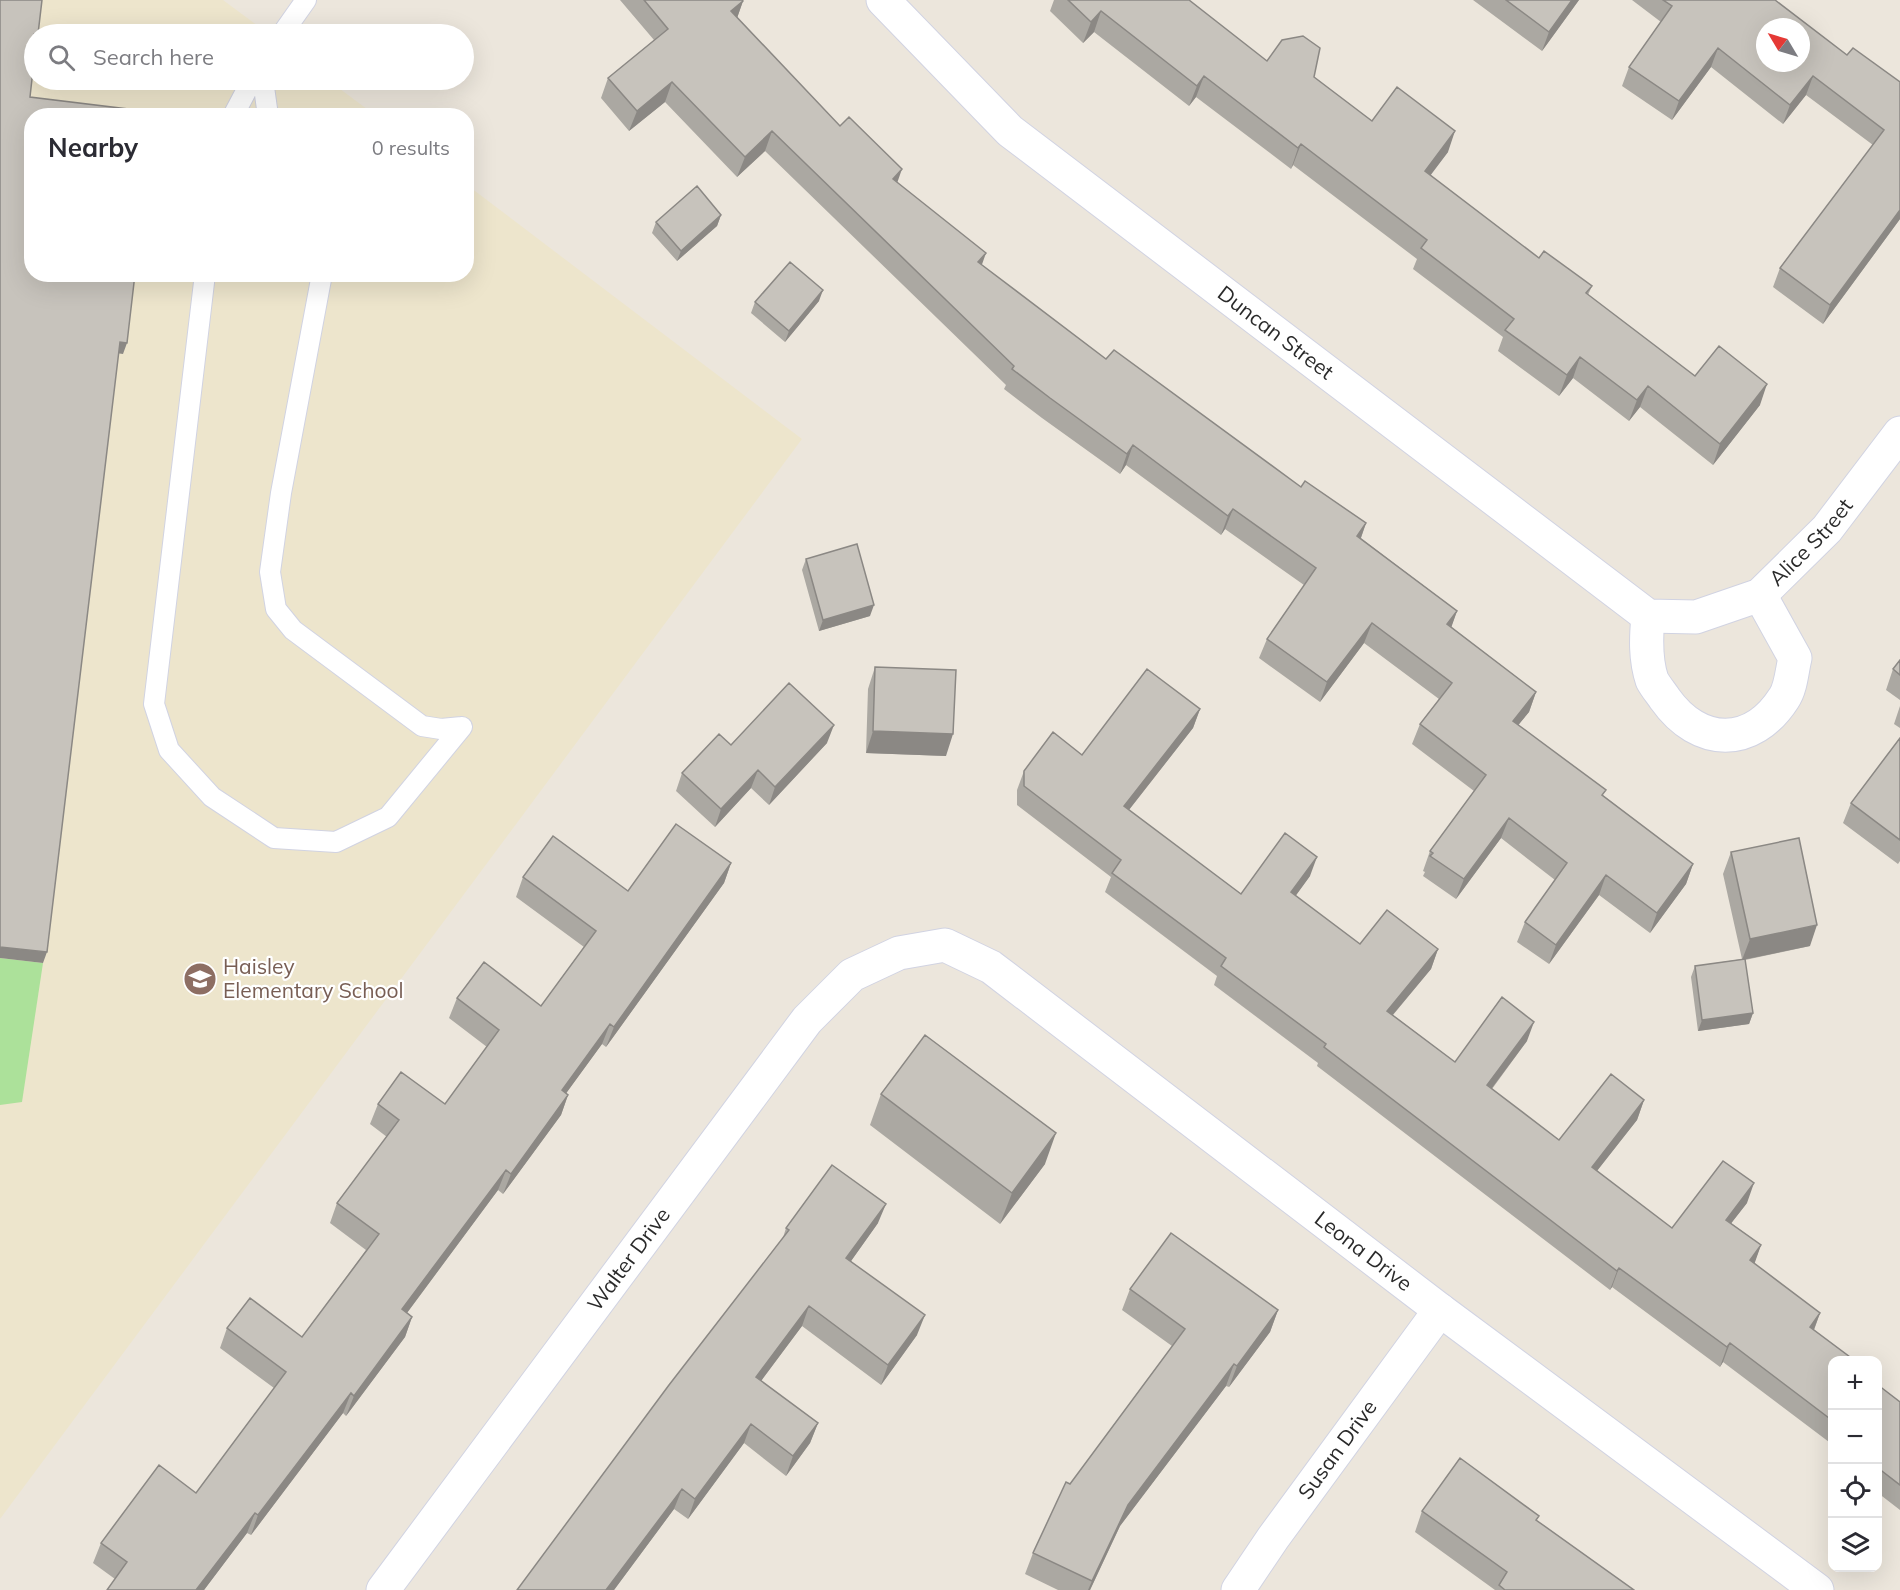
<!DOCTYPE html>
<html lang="en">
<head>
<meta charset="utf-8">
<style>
	body { margin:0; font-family:Mulish,sans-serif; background:#f7f7f7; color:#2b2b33 }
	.controls { position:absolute; right:18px; bottom:18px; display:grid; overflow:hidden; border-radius:12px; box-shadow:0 6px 24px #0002 }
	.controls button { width:54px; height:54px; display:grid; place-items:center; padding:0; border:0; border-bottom:2px solid #e1e1e2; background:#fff; color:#2b2b33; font:30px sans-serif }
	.compass { position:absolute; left:1756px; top:18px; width:54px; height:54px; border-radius:50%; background:#fff; box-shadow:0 6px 24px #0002; rotate:308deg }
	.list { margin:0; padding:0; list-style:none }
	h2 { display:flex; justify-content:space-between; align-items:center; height:78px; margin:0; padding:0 24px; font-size:26px }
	h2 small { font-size:20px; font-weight:400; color:#7c7c81 }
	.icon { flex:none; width:33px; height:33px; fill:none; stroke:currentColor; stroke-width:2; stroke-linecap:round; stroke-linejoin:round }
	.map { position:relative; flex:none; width:1900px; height:1590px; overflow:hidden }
	.search { position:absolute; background:#fff; box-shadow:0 6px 24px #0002; left:24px; top:24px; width:450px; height:66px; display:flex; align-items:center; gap:15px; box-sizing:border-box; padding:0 21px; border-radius:33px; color:#7c7c81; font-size:22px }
	.panel { position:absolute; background:#fff; box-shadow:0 6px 24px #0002; left:24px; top:108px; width:450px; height:174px; border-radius:24px }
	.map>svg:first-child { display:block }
</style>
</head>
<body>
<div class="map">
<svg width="1900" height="1590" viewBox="0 0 1900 1590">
	<rect width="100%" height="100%" fill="#ece6dc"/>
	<path fill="#ede5cc" d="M 0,0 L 223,0 L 269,34 L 34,34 L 34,80 L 328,80 L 375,115 L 32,116 L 32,274 L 466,274 L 467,185 L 802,439 L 0,1519 Z"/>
	<path fill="#ace19a" d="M 0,958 L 43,963 L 22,1102 L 0,1105 Z"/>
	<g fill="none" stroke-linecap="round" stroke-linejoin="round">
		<defs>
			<path id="lane" d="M 282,34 L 306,0
				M 263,80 L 268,116
				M 233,116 L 252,80
				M 205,274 L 154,704 L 169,750 L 212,797 L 274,838 L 336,842 L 388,817 L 462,727
				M 322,274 L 281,493 L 270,572 L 276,609 L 293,630 L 422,726 L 441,729 L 462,727"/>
			<g id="street">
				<path id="s1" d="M 883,0 L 1010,131 L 1648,616 L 1696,617 L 1760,595 L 1827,529 L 1900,433"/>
				<path d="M 1648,616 C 1646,637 1645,659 1652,680 C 1655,686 1661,693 1665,699 C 1699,747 1752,748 1784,698 C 1791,688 1792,670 1795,658 L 1760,595"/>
				<path id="s2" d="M 383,1590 L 807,1020 L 852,975 L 899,953 L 945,945 L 991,967 L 1440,1310 L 1817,1590"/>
				<path id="s3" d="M 1238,1590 L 1273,1538 L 1440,1310"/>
			</g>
		</defs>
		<use href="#lane" stroke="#d1d3e2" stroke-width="22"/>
		<use href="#street" stroke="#d1d3e2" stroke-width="35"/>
		<use href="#lane" stroke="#fff" stroke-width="20"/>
		<use href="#street" stroke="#fff" stroke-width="33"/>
	</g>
	<path fill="#aba8a2" d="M 620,0 L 742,0 L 743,1 L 737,18 L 840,126 L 982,265 L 1106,359 L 1301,487 L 1366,523 L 1361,538 L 1457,611 L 1451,627 L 1536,692 L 1529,712 L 1518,725 L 1604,796 L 1693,864 L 1686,884 L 1650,933 L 1599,895 L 1549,964 L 1517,942 L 1525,922 L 1555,880 L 1501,838 L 1456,899 L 1423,876 L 1425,872 L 1423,871 L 1430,851 L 1474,791 L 1412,744 L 1420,724 L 1439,699 L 1364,643 L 1320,702 L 1259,658 L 1267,639 L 1304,585 L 1225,529 L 1221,535 L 1126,465 L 1120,474 L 1042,418 L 1004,389 L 1006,385 L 765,151 L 737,177 L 665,102 L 629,131 L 601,98 L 608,78 L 654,40 Z
		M 1054,0 L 1189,0 L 1267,61 L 1314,77 L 1372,121 L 1448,152 L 1430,175 L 1539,258 L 1592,286 L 1588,295 L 1695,376 L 1760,405 L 1713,465 L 1640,407 L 1629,421 L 1573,378 L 1559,396 L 1498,351 L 1503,337 L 1413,269 L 1417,259 L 1293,165 L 1291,169 L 1196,97 L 1189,106 L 1094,32 L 1083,43 L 1050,11 Z
		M 1473,0 L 1579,0 L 1542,51 Z
		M 1632,0 L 1775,0 L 1847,55 L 1900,82 L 1900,219 L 1823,324 L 1773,287 L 1780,268 L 1873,145 L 1806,95 L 1783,124 L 1711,67 L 1672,120 L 1622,86 L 1629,67 L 1661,22 Z
		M 721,215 L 717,226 L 677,261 L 652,233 L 656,222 Z
		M 819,301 L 785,342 L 751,313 L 755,302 Z
		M 806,559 L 870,616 L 819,631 L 802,570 Z
		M 1900,660 L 1900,700 L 1886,690 L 1893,669 Z
		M 875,667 L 946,756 L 866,753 L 868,689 Z
		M 1900,706 L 1900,728 L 1894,724 Z
		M 1200,709 L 1193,728 L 1129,810 L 1241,894 L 1310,876 L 1295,896 L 1360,944 L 1438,949 L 1431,969 L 1393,1015 L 1455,1062 L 1527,1041 L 1492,1089 L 1559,1140 L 1644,1100 L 1637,1120 L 1597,1171 L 1672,1228 L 1747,1203 L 1731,1223 L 1761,1245 L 1754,1263 L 1820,1313 L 1814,1330 L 1833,1360 L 1833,1445 L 1723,1362 L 1720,1367 L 1612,1287 L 1610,1290 L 1317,1066 L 1318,1063 L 1214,985 L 1217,976 L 1105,892 L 1111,877 L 1017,805 L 1017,790 L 1024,771 L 1082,755 Z
		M 1900,738 L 1900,861 L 1898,864 L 1843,823 L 1851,803 Z
		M 827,743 L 769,805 L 751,788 L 715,827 L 676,791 L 682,773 L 731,745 Z
		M 1731,852 L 1810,946 L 1745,960 L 1753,1013 L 1749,1024 L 1698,1031 L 1691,977 L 1695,966 L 1742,959 L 1723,874 Z
		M 731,863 L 724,883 L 606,1047 L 602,1044 L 566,1093 L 568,1095 L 561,1115 L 503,1194 L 498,1190 L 407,1313 L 412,1317 L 405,1337 L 346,1416 L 343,1413 L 251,1535 L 247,1533 L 204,1590 L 107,1590 L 115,1579 L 93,1563 L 101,1543 L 196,1493 L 274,1388 L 220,1348 L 227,1328 L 302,1337 L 366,1250 L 330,1223 L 337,1203 L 387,1137 L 370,1124 L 378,1104 L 445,1104 L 487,1047 L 449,1018 L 457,998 L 541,1006 L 584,947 L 516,897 L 523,877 L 628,891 Z
		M 881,1094 L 1045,1164 L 1000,1224 L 870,1125 Z
		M 878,1223 L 851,1261 L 917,1335 L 881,1385 L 802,1326 L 761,1381 L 818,1423 L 810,1443 L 786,1476 L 744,1443 L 688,1519 L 674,1509 L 614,1590 L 517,1590 L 782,1241 L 786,1228 Z
		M 1130,1289 L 1278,1310 L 1270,1332 L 1229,1387 L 1226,1386 L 1120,1526 L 1090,1590 L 1058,1590 L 1025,1574 L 1033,1553 L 1070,1484 L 1172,1346 L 1122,1310 Z
		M 1878,1385 L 1900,1402 L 1900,1510 L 1878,1493 Z
		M 1422,1511 L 1537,1521 L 1634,1590 L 1495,1590 L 1415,1532 Z"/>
	<path fill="#8b8884" d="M 1572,0 L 1579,0 L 1542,51 L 1549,32 Z
		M 743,1 L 736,21 L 731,11 Z
		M 1101,11 L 1094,32 L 1083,43 L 1091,22 Z
		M 1718,48 L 1711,67 L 1672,120 L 1679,101 Z
		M 1204,76 L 1196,97 L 1189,106 L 1197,86 Z
		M 1813,76 L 1806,95 L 1783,124 L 1790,105 Z
		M 672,82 L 665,102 L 629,131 L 637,111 Z
		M 772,131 L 765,151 L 737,177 L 745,157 Z
		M 1455,131 L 1448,152 L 1418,192 L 1425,171 Z
		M 1301,144 L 1293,165 L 1291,169 L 1298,148 Z
		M 902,169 L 895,189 L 893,179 Z
		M 1900,210 L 1900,219 L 1823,324 L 1830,305 Z
		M 721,215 L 717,226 L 677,261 L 681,251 Z
		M 986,253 L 979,273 L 978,262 Z
		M 823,290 L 819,301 L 785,342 L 789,331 Z
		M 120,342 L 127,343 L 123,354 L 116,353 Z
		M 1580,357 L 1573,378 L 1559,396 L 1567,375 Z
		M 1767,384 L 1760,405 L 1713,465 L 1720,444 Z
		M 1648,386 L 1640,407 L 1629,421 L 1637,400 Z
		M 1133,445 L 1126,465 L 1120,474 L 1127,454 Z
		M 1233,509 L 1225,529 L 1221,535 L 1228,516 Z
		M 1366,523 L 1359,543 L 1357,536 Z
		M 874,605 L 870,616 L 819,631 L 823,620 Z
		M 1457,611 L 1450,631 L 1447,624 Z
		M 1372,623 L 1364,643 L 1320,702 L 1327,682 Z
		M 1536,692 L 1529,712 L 1506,740 L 1513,721 Z
		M 1200,709 L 1193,728 L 1117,825 L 1124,806 Z
		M 834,725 L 827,743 L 769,805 L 775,787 Z
		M 873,731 L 953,734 L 946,756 L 866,753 Z
		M 758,770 L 751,788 L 715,827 L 721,809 Z
		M 1509,818 L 1501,838 L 1456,899 L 1464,879 Z
		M 1317,857 L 1310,876 L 1284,912 L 1291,892 Z
		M 731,863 L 724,883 L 606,1047 L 614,1027 Z
		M 1693,864 L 1686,884 L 1650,933 L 1657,913 Z
		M 1606,875 L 1599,895 L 1549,964 L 1556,945 Z
		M 1817,925 L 1810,946 L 1742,960 L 1750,939 Z
		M 0,947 L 47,952 L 43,963 L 0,958 Z
		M 1438,949 L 1431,969 L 1380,1030 L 1387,1011 Z
		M 1753,1013 L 1749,1024 L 1698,1031 L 1702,1020 Z
		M 1534,1022 L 1527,1041 L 1480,1104 L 1487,1085 Z
		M 610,1024 L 602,1044 L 554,1110 L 562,1090 Z
		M 568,1095 L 561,1115 L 503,1194 L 511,1174 Z
		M 1644,1100 L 1637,1120 L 1585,1186 L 1592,1167 Z
		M 1056,1133 L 1045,1164 L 1000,1224 L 1012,1193 Z
		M 506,1170 L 498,1190 L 395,1329 L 402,1309 Z
		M 1754,1183 L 1747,1203 L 1719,1239 L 1726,1220 Z
		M 886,1204 L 878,1223 L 839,1278 L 846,1258 Z
		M 1761,1245 L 1754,1265 L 1750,1260 Z
		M 1619,1268 L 1612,1287 L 1610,1290 L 1617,1271 Z
		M 809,1306 L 802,1326 L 749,1397 L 756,1377 Z
		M 1278,1310 L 1270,1332 L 1229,1387 L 1237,1366 Z
		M 1820,1313 L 1813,1332 L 1810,1327 Z
		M 925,1315 L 917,1335 L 881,1385 L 888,1365 Z
		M 412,1317 L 405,1337 L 346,1416 L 354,1396 Z
		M 1730,1343 L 1723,1362 L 1720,1367 L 1727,1347 Z
		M 1234,1364 L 1226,1386 L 1120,1526 L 1090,1590 L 1088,1590 L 1092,1581 L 1128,1505 Z
		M 351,1393 L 343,1413 L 251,1535 L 258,1515 Z
		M 818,1423 L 810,1443 L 786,1476 L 793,1456 Z
		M 751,1424 L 744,1443 L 688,1519 L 695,1499 Z
		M 682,1489 L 674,1509 L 614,1590 L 606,1590 Z
		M 255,1513 L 247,1533 L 204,1590 L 196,1590 Z"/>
	<path fill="#c7c3bc" stroke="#8b8884" stroke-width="1.5" fill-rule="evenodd" d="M 0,0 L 42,0 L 38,34 L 34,34 L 34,61 L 30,97 L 128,109 L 128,116 L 32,116 L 32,274 L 135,274 L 127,343 L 120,342 L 47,952 L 0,947 Z
		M 644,0 L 742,0 L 743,1 L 731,11 L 840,126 L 849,117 L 902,169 L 893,179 L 986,253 L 978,262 L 1106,359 L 1114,350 L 1301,487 L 1305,481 L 1366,523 L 1357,536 L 1457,611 L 1447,624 L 1536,692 L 1513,721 L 1606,790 L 1602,795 L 1693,864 L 1657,913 L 1606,875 L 1556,945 L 1525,922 L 1567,863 L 1509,818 L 1464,879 L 1430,856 L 1433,853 L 1430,851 L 1486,775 L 1420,724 L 1452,683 L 1372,623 L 1327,682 L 1267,639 L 1316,568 L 1233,509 L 1228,516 L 1133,445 L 1127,454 L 1050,398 L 1012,369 L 1014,366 L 772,131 L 745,157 L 672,82 L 637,111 L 608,78 L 668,29 Z
		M 1068,0 L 1189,0 L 1267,61 L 1282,40 L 1303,36 L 1320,48 L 1314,77 L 1372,121 L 1397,87 L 1455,131 L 1425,171 L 1539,258 L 1544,251 L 1592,286 L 1586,293 L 1695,376 L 1719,346 L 1767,384 L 1720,444 L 1648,386 L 1637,400 L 1580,357 L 1567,375 L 1505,330 L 1514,319 L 1421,248 L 1427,240 L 1301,144 L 1298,148 L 1204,76 L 1197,86 L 1101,11 L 1091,22 Z
		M 1506,0 L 1572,0 L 1549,32 Z
		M 1663,0 L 1775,0 L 1847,55 L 1853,48 L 1900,82 L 1900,210 L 1830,305 L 1780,268 L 1884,130 L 1813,76 L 1790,105 L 1718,48 L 1679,101 L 1629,67 L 1672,6 ZM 1765,27 L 1801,27 L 1801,63 L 1765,63 Z
		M 697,186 L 721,215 L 681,251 L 656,222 Z
		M 790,262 L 823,290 L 789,331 L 755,302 Z
		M 857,544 L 874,605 L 823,620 L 806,559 Z
		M 1900,660 L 1900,675 L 1893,669 Z
		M 875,667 L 956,670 L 953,734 L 873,731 Z
		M 1147,669 L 1200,709 L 1124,806 L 1241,894 L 1285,833 L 1317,857 L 1291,892 L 1360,944 L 1387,910 L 1438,949 L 1387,1011 L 1455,1062 L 1502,997 L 1534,1022 L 1487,1085 L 1559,1140 L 1611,1074 L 1644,1100 L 1592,1167 L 1672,1228 L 1723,1161 L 1754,1183 L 1726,1220 L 1761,1245 L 1750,1260 L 1820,1313 L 1810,1327 L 1854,1360 L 1833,1360 L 1833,1421 L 1730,1343 L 1727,1347 L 1619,1268 L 1617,1271 L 1324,1047 L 1326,1044 L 1221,966 L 1226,958 L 1112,873 L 1121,860 L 1024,786 L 1024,771 L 1053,732 L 1082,755 Z
		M 789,683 L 834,725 L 775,787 L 758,770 L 721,809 L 682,773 L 719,734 L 731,745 Z
		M 1900,738 L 1900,840 L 1851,803 Z
		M 676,824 L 731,863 L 614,1027 L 610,1024 L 562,1090 L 568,1095 L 511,1174 L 506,1170 L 402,1309 L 412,1317 L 354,1396 L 351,1393 L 258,1515 L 255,1513 L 196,1590 L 107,1590 L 127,1562 L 101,1543 L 159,1465 L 196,1493 L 286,1372 L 227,1328 L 250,1298 L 302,1337 L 379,1234 L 337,1203 L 399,1120 L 378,1104 L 401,1072 L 445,1104 L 499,1030 L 457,998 L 484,962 L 541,1006 L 596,931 L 523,877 L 553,836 L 628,891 Z
		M 1799,838 L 1817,925 L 1750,939 L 1731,852 Z
		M 1745,959 L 1753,1013 L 1702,1020 L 1695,966 Z
		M 925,1035 L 1056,1133 L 1012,1193 L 881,1094 Z
		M 832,1165 L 886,1204 L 846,1258 L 925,1315 L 888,1365 L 809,1306 L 756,1377 L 818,1423 L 793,1456 L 751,1424 L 695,1499 L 682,1489 L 606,1590 L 517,1590 L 669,1385 L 789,1230 L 786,1228 Z
		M 1171,1233 L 1278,1310 L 1237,1366 L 1234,1364 L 1128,1505 L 1092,1581 L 1033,1553 L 1066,1482 L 1070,1484 L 1185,1329 L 1130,1289 Z
		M 1878,1385 L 1900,1402 L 1900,1485 L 1878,1468 L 1878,1459 L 1879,1456 L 1878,1455 Z
		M 1460,1458 L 1539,1516 L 1536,1520 L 1634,1590 L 1505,1590 L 1499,1585 L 1507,1572 L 1422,1511 Z"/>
	<defs>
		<symbol id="school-disc" viewBox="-11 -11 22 22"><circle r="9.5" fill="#8d6e63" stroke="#fff"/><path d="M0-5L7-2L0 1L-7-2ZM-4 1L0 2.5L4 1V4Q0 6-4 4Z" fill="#fff"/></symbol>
	</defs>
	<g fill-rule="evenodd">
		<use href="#school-disc" x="181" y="960" width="38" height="38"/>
	</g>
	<g text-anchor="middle" stroke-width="4.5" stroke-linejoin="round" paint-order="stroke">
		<g font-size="21" fill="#2a2a2a" stroke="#fff">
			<text dy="7" stroke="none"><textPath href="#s1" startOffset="516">Duncan Street</textPath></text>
			<text dy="7" stroke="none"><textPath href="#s1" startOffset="1173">Alice Street</textPath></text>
			<text dy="7" stroke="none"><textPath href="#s2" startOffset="1392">Leona Drive</textPath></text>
			<text dy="7" stroke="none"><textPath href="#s2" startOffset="412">Walter Drive</textPath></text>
			<text dy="7" stroke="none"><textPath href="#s3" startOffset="172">Susan Drive</textPath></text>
		</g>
		<g font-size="21" fill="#785e54" stroke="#fff" text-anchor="start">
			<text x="223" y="974">Haisley<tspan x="223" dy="24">Elementary School</tspan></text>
		</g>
	</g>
</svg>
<div class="controls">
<button>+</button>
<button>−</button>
<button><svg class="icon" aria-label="locate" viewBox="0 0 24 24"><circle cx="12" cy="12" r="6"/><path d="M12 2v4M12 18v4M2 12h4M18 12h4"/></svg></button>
<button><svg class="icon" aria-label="layers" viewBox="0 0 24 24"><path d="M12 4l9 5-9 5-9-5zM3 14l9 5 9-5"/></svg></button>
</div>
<svg class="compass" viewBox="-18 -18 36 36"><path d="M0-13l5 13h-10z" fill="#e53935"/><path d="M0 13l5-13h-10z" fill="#7c7c81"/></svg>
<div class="search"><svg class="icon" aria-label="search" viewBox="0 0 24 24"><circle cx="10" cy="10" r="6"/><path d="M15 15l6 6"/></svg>Search here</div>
<section class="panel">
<h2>Nearby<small>0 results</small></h2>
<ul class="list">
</ul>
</section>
</div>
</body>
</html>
